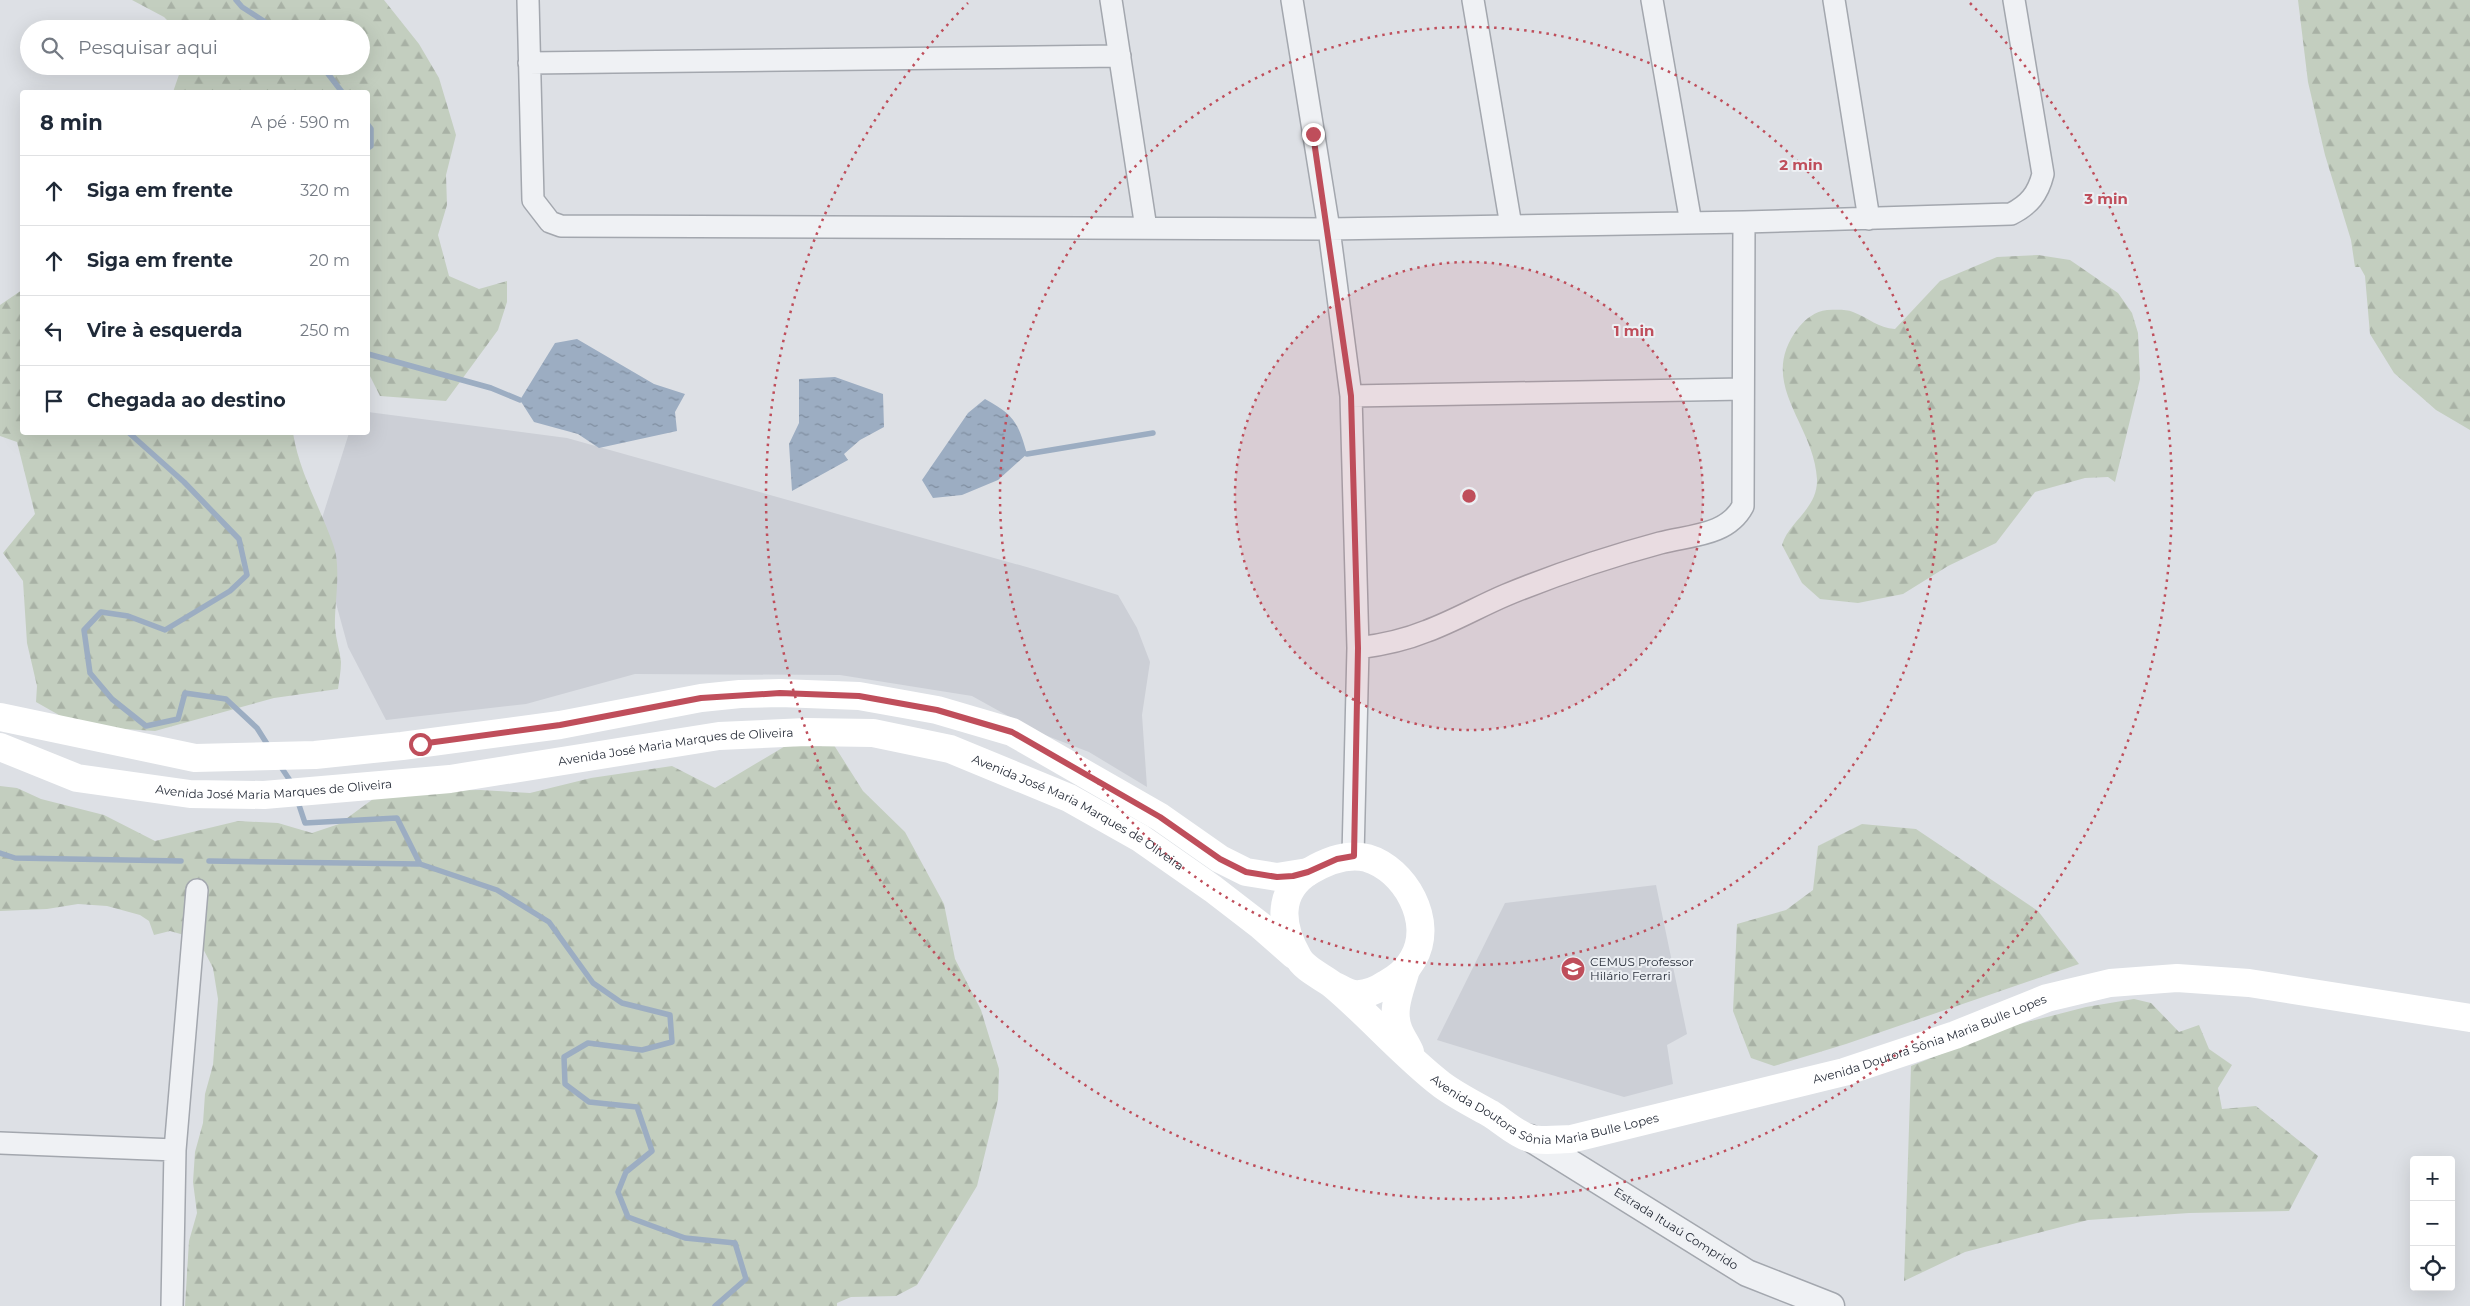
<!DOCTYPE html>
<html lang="pt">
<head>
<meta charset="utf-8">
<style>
	body { margin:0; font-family:Montserrat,sans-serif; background:#f2f2f3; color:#1f2937 }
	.controls { position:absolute; right:15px; bottom:15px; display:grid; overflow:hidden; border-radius:5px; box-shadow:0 5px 20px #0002 }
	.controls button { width:45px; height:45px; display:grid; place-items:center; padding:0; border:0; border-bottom:1px solid #e0e1e3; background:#fff; color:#1f2937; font:25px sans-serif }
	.stop { position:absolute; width:15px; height:15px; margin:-11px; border:4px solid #bf4e5b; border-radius:50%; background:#fff }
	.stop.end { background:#bf4e5b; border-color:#fff; box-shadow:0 1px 5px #0008 }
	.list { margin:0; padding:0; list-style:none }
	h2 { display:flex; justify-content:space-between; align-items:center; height:65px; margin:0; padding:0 20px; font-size:21px }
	h2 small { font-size:16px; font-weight:400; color:#747a83 }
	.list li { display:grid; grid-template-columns:32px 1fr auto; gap:15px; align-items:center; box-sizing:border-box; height:70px; padding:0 20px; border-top:1px solid #e0e1e3 }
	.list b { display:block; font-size:19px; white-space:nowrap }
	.list em { font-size:16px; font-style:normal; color:#747a83 }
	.icon { flex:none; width:28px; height:28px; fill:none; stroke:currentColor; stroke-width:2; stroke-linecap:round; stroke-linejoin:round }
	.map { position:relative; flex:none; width:2470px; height:1306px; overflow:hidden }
	.search { position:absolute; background:#fff; box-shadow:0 5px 20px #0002; left:20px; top:20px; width:350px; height:55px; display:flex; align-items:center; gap:12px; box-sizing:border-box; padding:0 18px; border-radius:28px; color:#747a83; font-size:19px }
	.panel { position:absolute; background:#fff; box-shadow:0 5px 20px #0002; left:20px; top:90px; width:350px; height:345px; border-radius:5px }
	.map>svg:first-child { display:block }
</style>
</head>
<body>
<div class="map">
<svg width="2470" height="1306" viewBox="0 0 2470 1306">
	<defs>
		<pattern id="forest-firs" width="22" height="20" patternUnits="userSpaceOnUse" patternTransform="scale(1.25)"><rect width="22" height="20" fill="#c3cebf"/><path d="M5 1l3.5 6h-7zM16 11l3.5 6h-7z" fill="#a8b1a5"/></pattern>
		<pattern id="water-ripples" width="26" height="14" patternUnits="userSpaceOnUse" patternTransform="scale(1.25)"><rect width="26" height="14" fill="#9cadc2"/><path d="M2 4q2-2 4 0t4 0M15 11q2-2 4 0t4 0" fill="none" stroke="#7f8d9f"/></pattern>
	</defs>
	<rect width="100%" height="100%" fill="#dde0e5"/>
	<path fill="#cccfd6" d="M 368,412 L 567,438 L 1037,570 L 1118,595 L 1137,628 L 1150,662 L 1142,715 L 1147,787 L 1089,752 L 1037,732 L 972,696 L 840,675 L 635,674 L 526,704 L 386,720 L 348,647 L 317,534 L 349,433 L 368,432 Z
		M 1656,885 L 1687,1034 L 1667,1045 L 1673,1084 L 1624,1097 L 1437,1040 L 1505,903 Z"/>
	<path fill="url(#forest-firs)" d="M 132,0 L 384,0 L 419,44 L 439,78 L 456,135 L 446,175 L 447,205 L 438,235 L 449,276 L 479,289 L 507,281 L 507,302 L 498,330 L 446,401 L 380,396 L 368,372 L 368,92 L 173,92 L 182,66 L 361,66 L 361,29 L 176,29 L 164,17 Z
		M 2298,0 L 2470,0 L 2470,430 L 2436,410 L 2394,373 L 2370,334 L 2365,276 L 2360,267 L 2355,267 L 2351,240 L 2325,155 L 2308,82 Z
		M 2038,255 L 2070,260 L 2118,293 L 2132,313 L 2138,333 L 2140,379 L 2115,482 L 2108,477 L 2085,478 L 2035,492 L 1996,543 L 1948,566 L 1903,594 L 1858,603 L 1820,599 L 1802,583 L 1782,545 C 1789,521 1818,509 1817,479 C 1814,422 1755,383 1799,327 C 1806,319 1815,311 1827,310 C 1835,310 1846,309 1853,312 C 1869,318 1878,328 1895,329 L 1940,281 L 1997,257 Z
		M 22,290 L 22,432 L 293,433 C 299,472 320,507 333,544 C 342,568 334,604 335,628 C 336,640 340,651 341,662 C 341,671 339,681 338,689 L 274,698 L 155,731 L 95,727 L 66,719 L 36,702 L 37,686 L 27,643 L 23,581 L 3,553 L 35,514 L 17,442 L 0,436 L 0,305 Z
		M 812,730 L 832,742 L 863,791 L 905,832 L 944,904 L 955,959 L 981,1010 L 999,1069 L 998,1100 L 977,1186 L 917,1285 L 896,1296 L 851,1297 L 837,1303 L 837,1306 L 185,1306 L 189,1241 L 197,1213 L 193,1182 L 195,1152 L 203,1123 L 205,1094 L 213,1065 L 218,999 L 213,968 L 198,939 L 170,931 L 154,935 L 149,921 L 140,915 L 107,906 L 78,904 L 47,909 L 0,911 L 0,786 L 17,788 L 41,799 L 104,815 L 155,841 L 238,821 L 278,823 L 312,833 L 339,824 L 384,791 L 481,790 L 530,793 L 591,778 L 672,766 L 715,788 Z
		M 1862,824 L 1916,829 L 2038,911 L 2079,964 L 1846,1044 L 1774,1066 L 1751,1058 L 1733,1011 L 1737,924 L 1786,910 L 1813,890 L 1818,846 Z
		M 2134,999 L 2151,1003 L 2179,1032 L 2199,1025 L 2209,1049 L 2232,1065 L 2218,1088 L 2222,1109 L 2256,1106 L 2318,1156 L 2289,1211 L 2189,1213 L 2088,1220 L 1965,1252 L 1904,1281 L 1911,1066 L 2012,1026 L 2086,1007 Z"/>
	<path fill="url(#water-ripples)" d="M 577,339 L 654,384 L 685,394 L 675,412 L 677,431 L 599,448 L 578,434 L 534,422 L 520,400 L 555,343 Z
		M 835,377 L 883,394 L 884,427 L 860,440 L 844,454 L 848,460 L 792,491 L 789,444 L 799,423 L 799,379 Z
		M 985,399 C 1014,415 1018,422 1027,454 L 998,480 L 962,495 L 933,498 L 922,480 L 968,413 Z"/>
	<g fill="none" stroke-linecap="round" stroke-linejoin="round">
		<path stroke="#9cadc2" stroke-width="5.5" d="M 236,0 L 242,7 L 276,29
			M 322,66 L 342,92
			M 368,125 L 371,129 L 371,146 L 368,148
			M 368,354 L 491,388 L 520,400
			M 128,432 L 184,482 L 239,539 L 247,575 L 230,591 L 165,630 L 128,616 L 101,612 L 84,630 L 90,673 L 112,699 L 146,726 L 178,719 L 185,693 L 226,699 L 257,728 L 269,747
			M 1027,454 L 1153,433
			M 279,764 L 293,785
			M 297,799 L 305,823 L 397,818 L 420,864 L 497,890 L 549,922 L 593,983 L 622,1003 L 670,1015 L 672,1042 L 642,1050 L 588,1043 L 564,1057 L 565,1084 L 589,1102 L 637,1107 L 652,1151 L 626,1172 L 618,1192 L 628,1217 L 685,1238 L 735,1243 L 746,1279 L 715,1306
			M 0,853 L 15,858 L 181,861
			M 209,861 L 420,864"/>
		<defs>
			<path id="minor" d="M 528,0 L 533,200 L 550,222 L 561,226 L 1329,229 L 1744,222 L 2011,214 C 2029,205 2038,194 2043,174 L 2014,0
				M 1111,0 L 1146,228
				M 1292,0 L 1329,229 L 1351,396 L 1358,648 L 1353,856
				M 1473,0 L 1511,226
				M 1652,0 L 1691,223
				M 1834,0 L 1869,219
				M 529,63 L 1120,56
				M 1351,396 L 1743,389
				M 1358,648 C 1382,645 1405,640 1427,631 C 1454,621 1480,606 1506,595 C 1557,574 1608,557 1660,543 C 1690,535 1727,536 1743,506 L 1744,222
				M 0,1143 L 175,1150
				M 172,1306 L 175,1150 L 197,890"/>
			<g id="tertiary">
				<path id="s1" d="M 1530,1138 L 1747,1273 L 1831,1306"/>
			</g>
		</defs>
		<use href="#minor" stroke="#a3a7ae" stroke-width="24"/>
		<use href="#tertiary" stroke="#a3a7ae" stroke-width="29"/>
		<use href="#minor" stroke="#eff1f4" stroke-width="21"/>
		<use href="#tertiary" stroke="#eff1f4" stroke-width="26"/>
		<g stroke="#fff" stroke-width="28">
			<path d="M 0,717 L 195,758 L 315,755 L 402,746 L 560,725 L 701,698 L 740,694 L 780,693 L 859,696 L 937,710 L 1012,732 L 1160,817 L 1220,859 L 1246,872 L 1277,877 L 1308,872"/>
			<path id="s2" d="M 0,747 L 77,778 L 190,794 L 264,795 L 450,779 L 719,736 L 806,732 L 873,733 L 950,749 L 1069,798 L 1140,838 L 1213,889 L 1261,926 L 1294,955"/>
			<path d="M 1406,969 C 1401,989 1390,1010 1399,1031 C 1402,1038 1407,1045 1410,1052"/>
			<path id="s3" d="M 1333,985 C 1340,988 1347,993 1354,994 C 1365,995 1377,990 1386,984 C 1397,978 1407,970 1413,959 C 1435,922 1405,869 1367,858 C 1347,853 1327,861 1310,871 C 1275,892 1281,928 1298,957 C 1304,969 1323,977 1333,985 C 1371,1017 1403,1055 1442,1085 C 1457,1096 1475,1105 1491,1114 C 1502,1121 1516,1134 1529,1138 C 1541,1142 1559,1139 1571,1139 L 1844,1072 L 1955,1035 L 2047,998 L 2110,983 L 2177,978 L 2249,983 L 2470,1018"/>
		</g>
	</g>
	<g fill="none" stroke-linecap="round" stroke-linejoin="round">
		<path stroke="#bf4e5b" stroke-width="6" d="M 420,744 L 560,725 L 701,698 L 780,693 L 859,696 L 937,710 L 1012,732 L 1160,817 L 1220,859 L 1246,872 L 1277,877 L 1293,876 L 1308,872 L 1337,859 L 1354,856 L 1358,648 L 1351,396 L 1313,134"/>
	</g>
	<circle cx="1469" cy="496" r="234" fill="#bf4e5b" fill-opacity=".12"/>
	<g fill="none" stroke="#bf4e5b" stroke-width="2.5" stroke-dasharray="2.5 5">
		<circle cx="1469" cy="496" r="234"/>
		<circle cx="1469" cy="496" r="469"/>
		<path d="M1970 3A703 703 0 1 1 968 3"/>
	</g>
	<defs>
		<symbol id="school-disc" viewBox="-11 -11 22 22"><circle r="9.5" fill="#bf4e5b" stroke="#eceff3"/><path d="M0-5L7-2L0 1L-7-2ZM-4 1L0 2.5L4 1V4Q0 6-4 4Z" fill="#fff"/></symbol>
	</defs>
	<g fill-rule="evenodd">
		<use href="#school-disc" x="1559" y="955" width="28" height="28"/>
	</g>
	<g text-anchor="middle" stroke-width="4" stroke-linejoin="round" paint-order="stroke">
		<g font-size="12" fill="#282e3a" stroke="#eceff3">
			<text dy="4" stroke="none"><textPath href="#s2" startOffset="686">Avenida José Maria Marques de Oliveira</textPath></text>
			<text dy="4" stroke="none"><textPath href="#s2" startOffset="281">Avenida José Maria Marques de Oliveira</textPath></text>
			<text dy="4" stroke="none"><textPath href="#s2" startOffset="1106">Avenida José Maria Marques de Oliveira</textPath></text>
			<text dy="4" stroke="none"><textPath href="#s3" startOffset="1088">Avenida Doutora Sônia Maria Bulle Lopes</textPath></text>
			<text dy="4" stroke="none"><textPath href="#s3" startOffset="682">Avenida Doutora Sônia Maria Bulle Lopes</textPath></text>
			<text dy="4" stroke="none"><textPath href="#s1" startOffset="172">Estrada Ituaú Comprido</textPath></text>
		</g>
		<g font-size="12" fill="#282e3a" stroke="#eceff3" text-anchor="start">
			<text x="1590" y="966">CEMUS Professor<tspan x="1590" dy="14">Hilário Ferrari</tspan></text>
		</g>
	</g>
	<circle cx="1469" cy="496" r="8" fill="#bf4e5b" stroke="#eceff3" stroke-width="2.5"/>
	<g font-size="15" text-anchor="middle" font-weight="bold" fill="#bf4e5b" stroke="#eceff3" stroke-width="4" stroke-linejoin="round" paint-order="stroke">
		<text x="1801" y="170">2 min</text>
		<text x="2106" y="204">3 min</text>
		<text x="1634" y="336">1 min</text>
	</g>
</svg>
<div class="controls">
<button>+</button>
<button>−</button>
<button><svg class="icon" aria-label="locate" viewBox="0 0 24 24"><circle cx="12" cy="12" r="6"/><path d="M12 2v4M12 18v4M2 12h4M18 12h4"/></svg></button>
</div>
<div class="stop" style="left:420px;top:744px"></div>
<div class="stop end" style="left:1313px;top:134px"></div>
<div class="search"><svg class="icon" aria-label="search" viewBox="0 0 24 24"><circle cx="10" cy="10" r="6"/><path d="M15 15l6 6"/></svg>Pesquisar aqui</div>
<section class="panel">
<h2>8 min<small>A pé · 590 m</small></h2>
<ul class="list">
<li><svg class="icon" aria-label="ahead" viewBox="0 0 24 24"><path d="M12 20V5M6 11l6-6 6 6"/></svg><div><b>Siga em frente</b></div><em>320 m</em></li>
<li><svg class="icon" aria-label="ahead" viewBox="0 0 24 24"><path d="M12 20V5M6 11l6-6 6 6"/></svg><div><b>Siga em frente</b></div><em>20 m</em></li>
<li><svg class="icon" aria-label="left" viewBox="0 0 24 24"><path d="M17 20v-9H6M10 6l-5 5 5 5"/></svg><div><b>Vire à esquerda</b></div><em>250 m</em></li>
<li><svg class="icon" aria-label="arrive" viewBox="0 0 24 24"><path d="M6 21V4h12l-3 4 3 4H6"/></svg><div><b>Chegada ao destino</b></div></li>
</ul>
</section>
</div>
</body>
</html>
